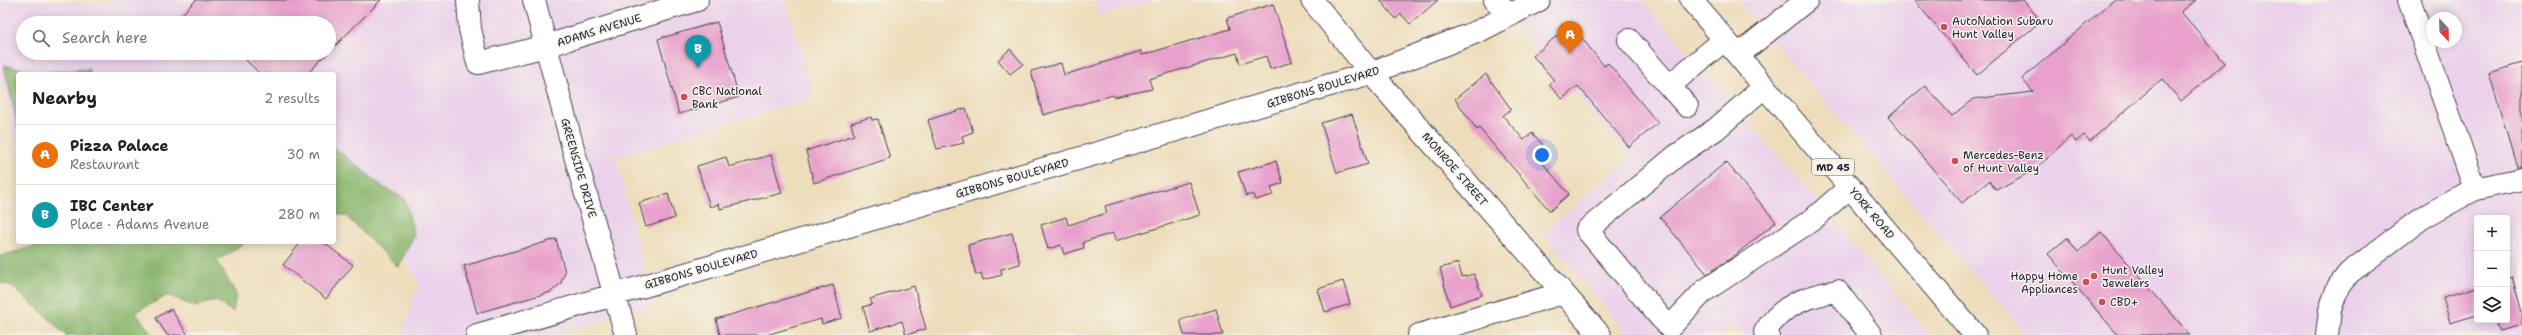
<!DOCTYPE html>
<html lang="en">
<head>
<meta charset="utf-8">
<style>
	body { margin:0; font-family:"Shantell Sans",sans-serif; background:#f2f2f2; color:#202124 }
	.controls { position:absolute; right:12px; bottom:12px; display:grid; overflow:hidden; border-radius:4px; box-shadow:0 2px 10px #0003 }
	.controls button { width:36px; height:36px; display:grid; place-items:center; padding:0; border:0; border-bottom:1px solid #e0e0e0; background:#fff; color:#202124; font:20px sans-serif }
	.compass { position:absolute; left:2426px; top:12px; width:36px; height:36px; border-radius:50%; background:#fff; box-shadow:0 2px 10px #0003; rotate:158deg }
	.you { position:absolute; left:1542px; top:155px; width:14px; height:14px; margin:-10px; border:3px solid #fff; border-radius:50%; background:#1a73e8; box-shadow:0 0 0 6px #1a73e833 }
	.badge { display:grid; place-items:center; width:26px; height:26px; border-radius:50%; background:#0f766e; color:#fff; font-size:13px; font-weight:700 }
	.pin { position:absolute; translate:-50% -33px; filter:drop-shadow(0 1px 2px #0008) }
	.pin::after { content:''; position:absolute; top:21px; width:14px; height:12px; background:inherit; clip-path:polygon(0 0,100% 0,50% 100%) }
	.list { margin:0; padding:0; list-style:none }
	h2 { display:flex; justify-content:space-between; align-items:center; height:52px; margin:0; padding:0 16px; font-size:17px }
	h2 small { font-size:13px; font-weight:400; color:#757577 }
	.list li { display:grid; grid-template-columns:26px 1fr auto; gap:12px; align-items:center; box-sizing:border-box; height:60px; padding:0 16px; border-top:1px solid #e0e0e0 }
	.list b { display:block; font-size:15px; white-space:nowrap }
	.list p { margin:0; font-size:13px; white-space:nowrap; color:#757577 }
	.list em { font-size:13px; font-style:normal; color:#757577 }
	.icon { flex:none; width:22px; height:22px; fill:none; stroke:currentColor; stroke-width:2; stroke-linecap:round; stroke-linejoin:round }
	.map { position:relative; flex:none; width:2522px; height:335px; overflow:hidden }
	.search { position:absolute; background:#fff; box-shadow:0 2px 10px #0003; left:16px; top:16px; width:320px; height:44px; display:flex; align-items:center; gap:10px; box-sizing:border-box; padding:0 14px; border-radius:22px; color:#757577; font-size:15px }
	.panel { position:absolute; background:#fff; box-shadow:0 2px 10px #0003; left:16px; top:72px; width:320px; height:172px; border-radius:4px }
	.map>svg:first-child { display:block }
</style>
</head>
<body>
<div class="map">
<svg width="2522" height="335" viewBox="0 0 2522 335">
	<rect width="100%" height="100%" fill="#f7f3e8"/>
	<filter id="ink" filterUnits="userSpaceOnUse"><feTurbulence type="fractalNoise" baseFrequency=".025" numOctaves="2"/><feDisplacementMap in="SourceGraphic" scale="8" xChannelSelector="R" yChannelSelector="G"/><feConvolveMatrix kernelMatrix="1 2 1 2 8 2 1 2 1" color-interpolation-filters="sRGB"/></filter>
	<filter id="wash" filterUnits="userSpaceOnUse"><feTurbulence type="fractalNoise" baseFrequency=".012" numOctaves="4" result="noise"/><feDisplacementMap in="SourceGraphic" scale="16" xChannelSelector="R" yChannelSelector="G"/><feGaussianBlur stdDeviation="0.9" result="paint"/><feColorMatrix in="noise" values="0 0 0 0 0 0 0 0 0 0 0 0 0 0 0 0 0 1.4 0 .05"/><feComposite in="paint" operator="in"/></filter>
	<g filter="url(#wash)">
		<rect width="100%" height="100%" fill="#edb"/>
		<path fill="#ebd1eb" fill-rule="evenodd" d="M 0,0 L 41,0 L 108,5 L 109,0 L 786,0 L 814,97 L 616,157 L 653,305 L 552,335 L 402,335 L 419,282 L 385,226 L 334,206 L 334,74 L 18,74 L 18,152 L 0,76 ZM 23,23 L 329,23 L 329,53 L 23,53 Z
			M 1095,0 L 1155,0 L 1100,16 Z
			M 1488,0 L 1642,0 L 1853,242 L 1929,335 L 1744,335 L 1734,324 L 1720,335 L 1629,335 L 1542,233 L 1631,158 L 1519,30 Z
			M 1737,0 L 2522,0 L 2522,335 L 2026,335 ZM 2432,18 L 2456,18 L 2456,42 L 2432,42 ZM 2477,218 L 2507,218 L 2507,320 L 2477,320 Z"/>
		<path fill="#8ab66e" stroke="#566c54" d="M 4,65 L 38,73 L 88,69 L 91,74 L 18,74 L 18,128 Z
			M 334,147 L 383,187 L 405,199 L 414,235 L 398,267 L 346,216 L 334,213 Z
			M 43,242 L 246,242 L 217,261 L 236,294 L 233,312 L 215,300 L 195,307 L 168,295 L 135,312 L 152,335 L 65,335 L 42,312 L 10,285 L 0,283 L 0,256 L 43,244 Z"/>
		<g id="blocks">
			<path fill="#e8a0cc" d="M 196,0 L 381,0 L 329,52 L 329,23 L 173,23 Z
				M 1380,0 L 1438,0 L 1410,24 L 1401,14 L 1396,19 Z
				M 1914,0 L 2023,0 L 2041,21 L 1977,75 Z
				M 2114,0 L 2196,0 L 2181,12 L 2225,63 L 2181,101 L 2162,79 L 2090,141 L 2084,135 L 2076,142 L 2071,136 L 2034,170 L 1996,190 L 1989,181 L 1962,203 L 1888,117 L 1925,86 L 1952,116 L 1973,99 L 2033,92 L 2022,79 Z
				M 1273,4 L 1292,62 L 1270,69 L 1266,56 L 1240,64 L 1237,53 L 1149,79 L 1152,89 L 1114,97 L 1113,95 L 1043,115 L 1031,71 L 1061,63 L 1064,75 L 1141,51 L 1142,55 L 1230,29 L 1227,18 Z
				M 717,22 L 739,97 L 679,114 L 658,39 Z
				M 1571,24 L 1604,66 L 1608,63 L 1658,123 L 1629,147 L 1578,86 L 1562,99 L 1549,85 L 1554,80 L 1533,56 Z
				M 1010,49 L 1023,64 L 1010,74 L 998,60 Z
				M 239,53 L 328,53 L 307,74 L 260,74 Z
				M 2522,63 L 2522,167 L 2517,167 L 2489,73 Z
				M 1486,74 L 1511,109 L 1503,116 L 1524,140 L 1532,133 L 1543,145 L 1534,153 L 1569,194 L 1550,211 L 1479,128 L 1477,130 L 1455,99 Z
				M 966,108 L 973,132 L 962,136 L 964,143 L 937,149 L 928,120 Z
				M 1352,114 L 1368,164 L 1337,173 L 1321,123 Z
				M 871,117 L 872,120 L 878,119 L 890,158 L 814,183 L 806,151 L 854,135 L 851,123 Z
				M 771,155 L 782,193 L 720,209 L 719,204 L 710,207 L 697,166 L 726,157 L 729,167 Z
				M 1276,161 L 1283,183 L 1271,187 L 1273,195 L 1255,200 L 1253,194 L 1246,196 L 1238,172 Z
				M 1726,162 L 1776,222 L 1734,256 L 1707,274 L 1660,217 Z
				M 1189,182 L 1200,215 L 1115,241 L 1113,233 L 1083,242 L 1084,248 L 1064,254 L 1061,245 L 1048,249 L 1041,225 L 1066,217 L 1068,225 L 1107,213 L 1105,206 Z
				M 668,194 L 675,218 L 646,227 L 639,203 Z
				M 2101,232 L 2190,335 L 2118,335 L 2048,254 L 2067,238 L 2078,252 Z
				M 1012,233 L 1020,264 L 1001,269 L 1002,275 L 983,280 L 981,273 L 976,275 L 968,245 Z
				M 556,239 L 565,272 L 561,283 L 551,292 L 477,313 L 464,266 Z
				M 301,242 L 323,242 L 353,265 L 326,299 L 283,265 Z
				M 1458,263 L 1462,277 L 1474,274 L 1482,295 L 1450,306 L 1440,268 Z
				M 2512,277 L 2522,312 L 2522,325 L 2499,331 L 2495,320 L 2507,320 L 2507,279 Z
				M 1343,281 L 1350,304 L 1325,312 L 1318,289 Z
				M 833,285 L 842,318 L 822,324 L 821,319 L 766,335 L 720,335 L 716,319 Z
				M 914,286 L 926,329 L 906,335 L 902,321 L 870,331 L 863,307 L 872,304 L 870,299 Z
				M 2477,287 L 2477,315 L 2450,323 L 2443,297 Z
				M 171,309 L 188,335 L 167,335 L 156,318 Z
				M 1216,309 L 1223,335 L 1184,335 L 1180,320 Z"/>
		</g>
	</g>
	<g filter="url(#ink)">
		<use href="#blocks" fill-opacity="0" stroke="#413e4e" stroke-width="1"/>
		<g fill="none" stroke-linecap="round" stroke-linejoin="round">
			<defs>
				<path id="minor" d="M 468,0 L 470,29 L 478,63 L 546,46 L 697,0
					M 534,0 L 574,152 L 626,335
					M 1312,0 L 1371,73 L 1600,335
					M 1495,0 L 1510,15
					M 2409,0 L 2475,189
					M 1629,40 L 1669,86 L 1724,40
					M 1738,55 L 1807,0
					M 1669,86 L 1687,106
					M 1764,87 L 1716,129 L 1676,156 L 1587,230 L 1660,317 L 1670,327 L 1704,291 L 1812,220 L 1850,187
					M 477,335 L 1371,73 L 1479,31 L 1539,0
					M 1419,335 L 1563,293
					M 1768,335 L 1765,332 C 1781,305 1807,296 1837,291 L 1871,335
					M 2327,335 L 2330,310 L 2338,287 L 2349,273 L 2422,218 L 2442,207 L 2475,189 L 2522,179"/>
				<path id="major" d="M 1691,0 L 1975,335"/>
			</defs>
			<use href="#minor" stroke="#413e4e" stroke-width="24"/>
			<use href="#major" stroke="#413e4e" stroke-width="24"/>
			<use href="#minor" stroke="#fff" stroke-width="22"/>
			<use href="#major" stroke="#fff" stroke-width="22"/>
		</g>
	</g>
	<g fill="#d1495b" stroke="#f7f3e8" stroke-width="1.5">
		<circle cx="1944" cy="27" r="4"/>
		<circle cx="684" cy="97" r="4"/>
		<circle cx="1955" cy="161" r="4"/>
		<circle cx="2094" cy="276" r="4"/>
		<circle cx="2086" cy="282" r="4"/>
		<circle cx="2102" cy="302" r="4"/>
	</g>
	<g text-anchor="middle" stroke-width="3" stroke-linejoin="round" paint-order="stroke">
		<rect fill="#f7f3e8" stroke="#62616f" stroke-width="1" x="1812" y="159" width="42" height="16" rx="3"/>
		<g font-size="10" font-weight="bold" fill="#22223b">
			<text x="1833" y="171">MD 45</text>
		</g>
		<g font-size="11" fill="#22223b" stroke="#f7f3e8" text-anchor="start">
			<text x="1952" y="25">AutoNation Subaru<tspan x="1952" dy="13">Hunt Valley</tspan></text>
			<text x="692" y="95">CBC National<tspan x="692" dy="13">Bank</tspan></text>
			<text x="1963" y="159">Mercedes-Benz<tspan x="1963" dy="13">of Hunt Valley</tspan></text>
			<text x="2102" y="274">Hunt Valley<tspan x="2102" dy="13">Jewelers</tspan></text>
			<text x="2078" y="280" text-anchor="end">Happy Home<tspan x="2078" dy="13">Appliances</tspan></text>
			<text x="2110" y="306">CBD+</text>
		</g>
		<g font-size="11" fill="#22223b" stroke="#f7f3e8">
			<text transform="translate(599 30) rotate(-17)" y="4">ADAMS AVENUE</text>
			<text transform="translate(1323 87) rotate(-17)" y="4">GIBBONS BOULEVARD</text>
			<text transform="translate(579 168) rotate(74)" y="4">GREENSIDE DRIVE</text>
			<text transform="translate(1455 169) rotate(49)" y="4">MONROE STREET</text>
			<text transform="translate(1012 178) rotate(-16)" y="4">GIBBONS BOULEVARD</text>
			<text transform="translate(1872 213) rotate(50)" y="4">YORK ROAD</text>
			<text transform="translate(701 269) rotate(-16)" y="4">GIBBONS BOULEVARD</text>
		</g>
	</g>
</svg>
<div class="controls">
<button>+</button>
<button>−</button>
<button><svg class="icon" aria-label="layers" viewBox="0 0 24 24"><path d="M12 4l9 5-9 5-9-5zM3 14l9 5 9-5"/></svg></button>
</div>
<svg class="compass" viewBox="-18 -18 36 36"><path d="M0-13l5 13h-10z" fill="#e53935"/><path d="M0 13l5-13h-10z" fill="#757577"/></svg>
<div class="you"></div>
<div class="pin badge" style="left:1570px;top:54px;background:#e8710a">A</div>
<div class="pin badge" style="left:698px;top:68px;background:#0f9aa8">B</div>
<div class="search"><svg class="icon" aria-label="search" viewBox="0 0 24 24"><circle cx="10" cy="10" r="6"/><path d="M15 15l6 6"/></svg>Search here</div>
<section class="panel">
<h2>Nearby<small>2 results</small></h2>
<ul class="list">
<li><span class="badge" style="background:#e8710a">A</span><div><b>Pizza Palace</b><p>Restaurant</p></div><em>30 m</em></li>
<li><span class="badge" style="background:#0f9aa8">B</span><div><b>IBC Center</b><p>Place · Adams Avenue</p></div><em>280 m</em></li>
</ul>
</section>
</div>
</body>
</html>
